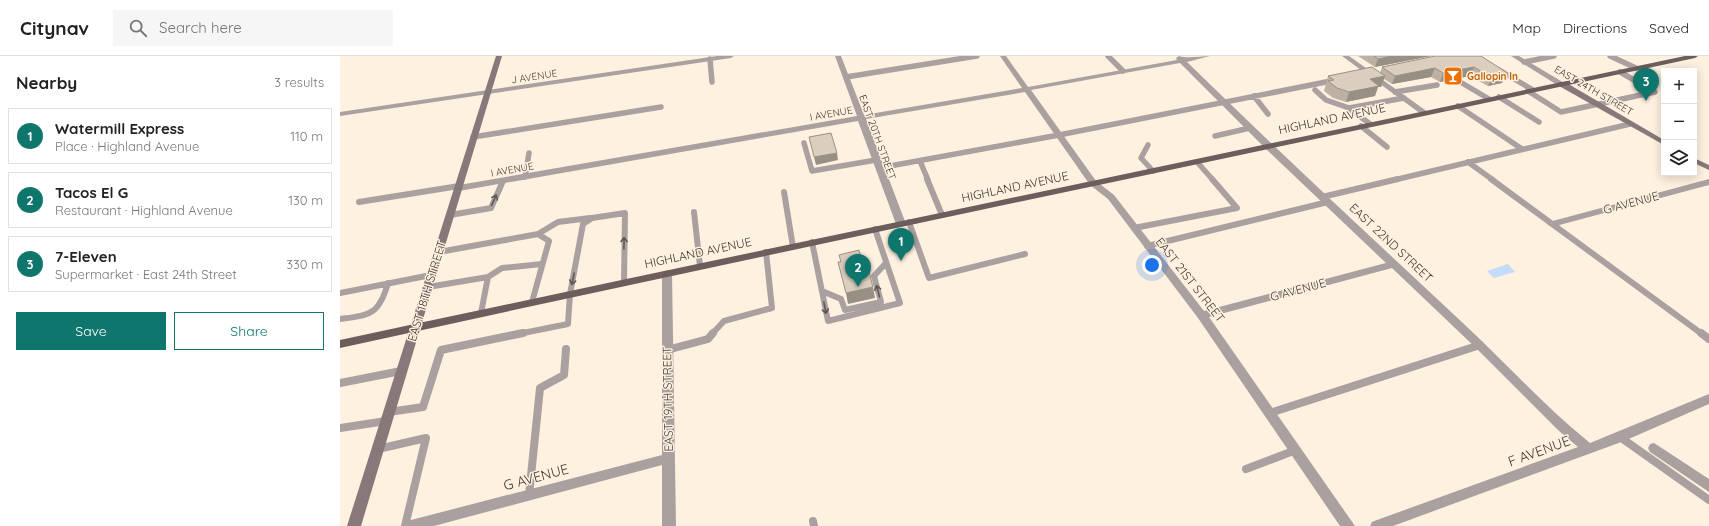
<!DOCTYPE html>
<html lang="en">
<head>
<meta charset="utf-8">
<style>
	body { margin:0; font-family:Quicksand,sans-serif; background:#f6f6f6; color:#222 }
	.controls { position:absolute; right:12px; top:12px; display:grid; overflow:hidden; border-radius:0px; box-shadow:0 2px 10px #0003 }
	.controls button { width:36px; height:36px; display:grid; place-items:center; padding:0; border:0; border-bottom:1px solid #e0e0e0; background:#fff; color:#222; font:20px sans-serif }
	.you { position:absolute; left:812px; top:209px; width:14px; height:14px; margin:-10px; border:3px solid #fff; border-radius:50%; background:#1a73e8; box-shadow:0 0 0 6px #1a73e833 }
	.badge { display:grid; place-items:center; width:26px; height:26px; border-radius:50%; background:#0f766e; color:#fff; font-size:13px; font-weight:700 }
	.pin { position:absolute; translate:-50% -33px; filter:drop-shadow(0 1px 2px #0008) }
	.pin::after { content:''; position:absolute; top:21px; width:14px; height:12px; background:inherit; clip-path:polygon(0 0,100% 0,50% 100%) }
	.list { margin:0; padding:0; list-style:none }
	h2 { display:flex; justify-content:space-between; align-items:center; height:52px; margin:0; padding:0 16px; font-size:17px }
	h2 small { font-size:13px; font-weight:400; color:#767676 }
	.list li { display:grid; grid-template-columns:26px 1fr auto; gap:12px; align-items:center; box-sizing:border-box; height:56px; margin:0 8px 8px; padding:0 8px; border:1px solid #e0e0e0; border-radius:0px }
	.list b { display:block; font-size:15px; white-space:nowrap }
	.list p { margin:0; font-size:13px; white-space:nowrap; color:#767676 }
	.list em { font-size:13px; font-style:normal; color:#767676 }
	.actions { display:flex; gap:8px; padding:12px 16px }
	.actions a { flex:1; padding:9px 0; border:1px solid #0f766e; border-radius:0px; text-align:center; font-size:14px; color:#0f766e }
	.actions .main { background:#0f766e; color:#fff }
	.icon { flex:none; width:22px; height:22px; fill:none; stroke:currentColor; stroke-width:2; stroke-linecap:round; stroke-linejoin:round }
	.map { position:relative; flex:none; width:1369px; height:470px; overflow:hidden }
	header { display:flex; align-items:center; gap:24px; box-sizing:border-box; height:56px; padding:0 20px; background:#fff; border-bottom:1px solid #e0e0e0 }
	header strong { font-size:19px }
	nav { display:flex; gap:22px; margin-inline-start:auto; font-size:14px }
	.search { width:280px; height:36px; background:#f6f6f6; display:flex; align-items:center; gap:10px; box-sizing:border-box; padding:0 14px; border-radius:0px; color:#767676; font-size:15px }
	main { display:flex }
	aside { flex:1; background:#fff }
	.map>svg:first-child { display:block }
</style>
</head>
<body>
<header>
<strong>Citynav</strong>
<div class="search"><svg class="icon" aria-label="search" viewBox="0 0 24 24"><circle cx="10" cy="10" r="6"/><path d="M15 15l6 6"/></svg>Search here</div>
<nav><a>Map</a><a>Directions</a><a>Saved</a></nav>
</header>
<main>
<aside>
<h2>Nearby<small>3 results</small></h2>
<ul class="list">
<li><span class="badge">1</span><div><b>Watermill Express</b><p>Place · Highland Avenue</p></div><em>110 m</em></li>
<li><span class="badge">2</span><div><b>Tacos El G</b><p>Restaurant · Highland Avenue</p></div><em>130 m</em></li>
<li><span class="badge">3</span><div><b>7-Eleven</b><p>Supermarket · East 24th Street</p></div><em>330 m</em></li>
</ul>
<div class="actions"><a class="main">Save</a><a>Share</a></div>
</aside>
<div class="map">
<svg width="1369" height="470" viewBox="0 0 1369 470">
	<rect width="100%" height="100%" fill="#fef1e0"/>
	<path fill="#c4dcf9" d="M 1168,208 L 1175,216 L 1154,222 L 1147,215 Z"/>
	<g fill="none" stroke-linecap="round" stroke-linejoin="round">
		<path stroke="#aaa0a0" stroke-width="5.5" d="M 768,0 L 783,15
			M 1270,0 L 1296,12
			M 370,3 L 372,26
			M 1184,6 L 1214,0
			M 1159,14 L 1193,34
			M 506,21 L 637,0
			M 1122,27 L 1149,43
			M 975,34 L 986,44 L 1009,52 L 1064,42
			M 1188,35 L 1221,56 L 1315,36 L 1280,16
			M 1055,36 L 1097,29
			M 914,40 L 928,58
			M 1159,41 L 1199,66
			M 1118,50 L 1182,93
			M 1009,52 L 1030,68
			M 1021,70 L 1047,91
			M 875,80 L 910,72
			M 133,81 L 321,51
			M 464,87 L 472,115 L 536,104
			M 808,89 L 801,102 L 813,115
			M 580,105 L 588,124
			M 857,106 L 873,124
			M 1128,106 L 1153,124
			M 539,112 L 719,79 L 996,24
			M 185,121 L 189,97
			M 1054,124 L 1290,68"/>
		<path stroke="#aaa0a0" stroke-width="6" d="M 587,123 L 602,159
			M 1151,123 L 1362,278
			M 444,136 L 453,191
			M 982,141 L 1058,123
			M 19,146 L 119,130
			M 354,156 L 360,210
			M 110,159 L 151,152 L 163,125
			M 569,166 L 589,222 L 685,198
			M 794,172 L 897,152 L 872,123
			M 198,178 L 218,166 L 250,162
			M 472,186 L 488,265 L 560,247 L 535,173
			M 807,190 L 988,146
			M 99,196 L 198,178 L 209,185 L 192,246
			M 148,221 L 162,212 L 202,208
			M 88,231 L 148,221 L 141,257
			M 482,235 L 501,243 L 505,254 L 541,246 L 534,220 L 546,207
			M 0,237 L 91,219
			M 0,263 C 30,259 39,259 48,227
			M 178,278 L 228,268 L 230,238 L 243,168 L 252,162 L 285,157 L 284,226
			M 372,278 L 384,265 L 432,252 L 426,196"/>
		<path stroke="#aaa0a0" stroke-width="8" d="M 1361,277 L 1369,283
			M 327,294 L 368,283 L 373,277
			M 0,327 L 61,315
			M 49,356 L 83,351 L 101,294 L 183,277
			M 930,357 L 1140,289
			M 0,372 L 46,365
			M 1280,381 L 1369,444
			M 38,393 L 86,382 L 65,470
			M 906,413 L 956,394
			M 189,439 L 200,332 L 224,319 L 226,293
			M 473,465 L 474,470"/>
		<path fill="#aaa0a0" fill-rule="evenodd" d="M 1314,387 L 1369,423 L 1369,436 L 1310,396 L 1308,392 L 1310,388 Z"/>
		<path fill="#aaa0a0" fill-rule="evenodd" d="M 377,0 L 394,0 L 391,2 L 0,60 L 0,56 Z
			M 495,0 L 501,0 L 524,59 L 682,32 L 660,0 L 666,0 L 688,31 L 837,4 L 836,2 L 839,0 C 848,3 860,0 870,0 L 847,6 C 938,95 1032,182 1125,269 C 1167,308 1205,351 1250,387 L 1369,338 L 1369,348 L 1284,385 L 1053,470 L 1030,470 L 1032,466 L 1037,464 L 1238,391 L 1218,374 L 1136,292 L 1052,212 L 869,261 L 1015,470 L 1000,470 L 858,262 L 768,143 L 750,129 L 685,36 L 526,63 L 566,168 L 561,171 L 556,168 L 518,65 L 119,135 L 115,132 L 119,129 L 517,60 ZM 840,7 L 926,93 L 1046,207 L 864,255 L 774,139 L 756,125 L 691,34 Z
			M 1002,0 L 1009,0 L 1088,56 L 1087,58 L 1081,58 Z
			M 1369,123 L 1369,129 L 1212,171 L 1207,168 L 1209,166 Z
			M 327,214 L 332,217 L 336,470 L 322,470 L 322,409 L 94,470 L 64,470 L 66,466 L 71,464 L 322,399 L 322,217 Z"/>
		<path fill="#aaa0a0" fill-rule="evenodd" d="M 1171,0 L 1179,0 L 1226,28 L 1222,30 L 1219,30 Z"/>
		<path fill="#877979" fill-rule="evenodd" d="M 156,0 L 162,0 L 21,470 L 7,470 Z
			M 1219,26 L 1225,26 L 1324,84 L 1324,89 L 1219,30 Z
			M 1354,102 L 1369,109 L 1369,114 L 1354,107 Z"/>
		<path fill="#6d5d5d" fill-rule="evenodd" d="M 1345,0 L 1358,0 L 1355,2 C 903,99 451,193 0,292 L 0,284 C 448,188 897,95 1345,0 Z"/>
	</g>
	<path fill="#bcb1a3" d="M 1018,0 L 1091,0 L 1035,11 Z
		M 1141,0 L 1162,27 L 1148,30 L 1130,20 L 1100,26 L 1091,21 L 1052,28 L 1044,23 L 1041,31 L 1038,31 L 1035,40 L 1006,46 L 993,42 L 984,35 L 988,20 L 1040,17 L 1042,11 Z"/>
	<path fill="#999085" d="M 1052,0 L 1091,0 L 1035,11 L 1038,3 Z
		M 1134,11 L 1130,20 L 1100,26 L 1103,17 Z
		M 1095,12 L 1091,21 L 1052,28 L 1055,20 Z
		M 1166,19 L 1162,27 L 1148,30 L 1152,22 Z
		M 1045,20 L 1041,31 L 1038,31 L 1035,40 L 1006,46 L 1009,36 L 1030,23 Z
		M 497,97 L 498,104 L 476,109 L 474,101 Z
		M 533,231 L 535,242 L 508,248 L 506,237 Z"/>
	<path fill="#dbcebe" stroke="#999085" d="M 1034,0 L 1052,0 L 1038,3 Z
		M 1095,0 L 1141,0 L 1166,16 L 1166,19 L 1152,22 L 1134,11 L 1103,17 L 1095,12 L 1055,20 L 1042,11 Z
		M 1032,11 L 1045,20 L 1030,23 L 1039,30 L 1009,36 L 997,32 L 988,25 L 994,24 L 988,20 Z
		M 491,77 L 497,97 L 474,101 L 469,81 Z
		M 519,194 L 521,201 L 525,201 L 533,231 L 506,237 L 498,206 L 501,206 L 499,199 Z"/>
	<defs><path id="oneway-shaft" d="M-6 0H5M1.5-3L5.5 0L1.5 3" fill="none" stroke-width="1.6" stroke-linecap="round" stroke-linejoin="round"/></defs>
	<g stroke="#5e5853">
		<use href="#oneway-shaft" transform="translate(154 144) rotate(-66)"/>
		<use href="#oneway-shaft" transform="translate(284 187) rotate(-89)"/>
		<use href="#oneway-shaft" transform="translate(233 223) rotate(101)"/>
		<use href="#oneway-shaft" transform="translate(538 235) rotate(-104)"/>
		<use href="#oneway-shaft" transform="translate(485 252) rotate(79)"/>
	</g>
	<defs>
		<symbol id="bar-square" viewBox="-11 -11 22 22"><rect x="-9" y="-9" width="18" height="18" rx="4" fill="#e8710a" stroke="#fef1e0"/><path d="M-6-5H6L.8 .8V4.5H3.5V6h-7V4.5H-.8V.8Z" fill="#fff"/></symbol>
	</defs>
	<g fill-rule="evenodd">
		<use href="#bar-square" x="1102" y="9" width="22" height="22"/>
	</g>
	<g text-anchor="middle" stroke-width="3" stroke-linejoin="round" paint-order="stroke">
		<g font-size="10" fill="#3e3932" stroke="#fef1e0">
			<text transform="translate(194 20) rotate(-9)" y="4">J AVENUE</text>
			<text transform="translate(1254 34) rotate(30)" y="4">EAST 24TH STREET</text>
			<text transform="translate(491 57) rotate(-10)" y="4">I AVENUE</text>
			<text transform="translate(538 81) rotate(70)" y="4">EAST 20TH STREET</text>
			<text transform="translate(172 113) rotate(-10)" y="4">I AVENUE</text>
		</g>
		<g font-size="10" font-weight="bold" fill="#c56008" stroke="#fef1e0" text-anchor="start">
			<text x="1127" y="24">Gallopin In</text>
		</g>
		<g font-size="12" fill="#3e3932" stroke="#fef1e0">
			<text transform="translate(992 63) rotate(-12)" y="4">HIGHLAND AVENUE</text>
			<text transform="translate(675 131) rotate(-12)" y="4">HIGHLAND AVENUE</text>
			<text transform="translate(1291 147) rotate(-15)" y="4">G AVENUE</text>
			<text transform="translate(1051 187) rotate(43)" y="4">EAST 22ND STREET</text>
			<text transform="translate(358 197) rotate(-12)" y="4">HIGHLAND AVENUE</text>
			<text transform="translate(850 224) rotate(52)" y="4">EAST 21ST STREET</text>
			<text transform="translate(958 234) rotate(-15)" y="4">G AVENUE</text>
			<text transform="translate(87 235) rotate(-73)" y="4">EAST 18TH STREET</text>
			<text transform="translate(328 343) rotate(-91)" y="4">EAST 19TH STREET</text>
		</g>
		<g font-size="14" fill="#3e3932" stroke="#fef1e0">
			<text transform="translate(1199 395) rotate(-20)" y="5">F AVENUE</text>
			<text transform="translate(196 421) rotate(-15)" y="5">G AVENUE</text>
		</g>
	</g>
</svg>
<div class="controls">
<button>+</button>
<button>−</button>
<button><svg class="icon" aria-label="layers" viewBox="0 0 24 24"><path d="M12 4l9 5-9 5-9-5zM3 14l9 5 9-5"/></svg></button>
</div>
<div class="you"></div>
<div class="pin badge" style="left:561px;top:205px">1</div>
<div class="pin badge" style="left:518px;top:231px">2</div>
<div class="pin badge" style="left:1306px;top:45px">3</div>
</div>
</main>
</body>
</html>
